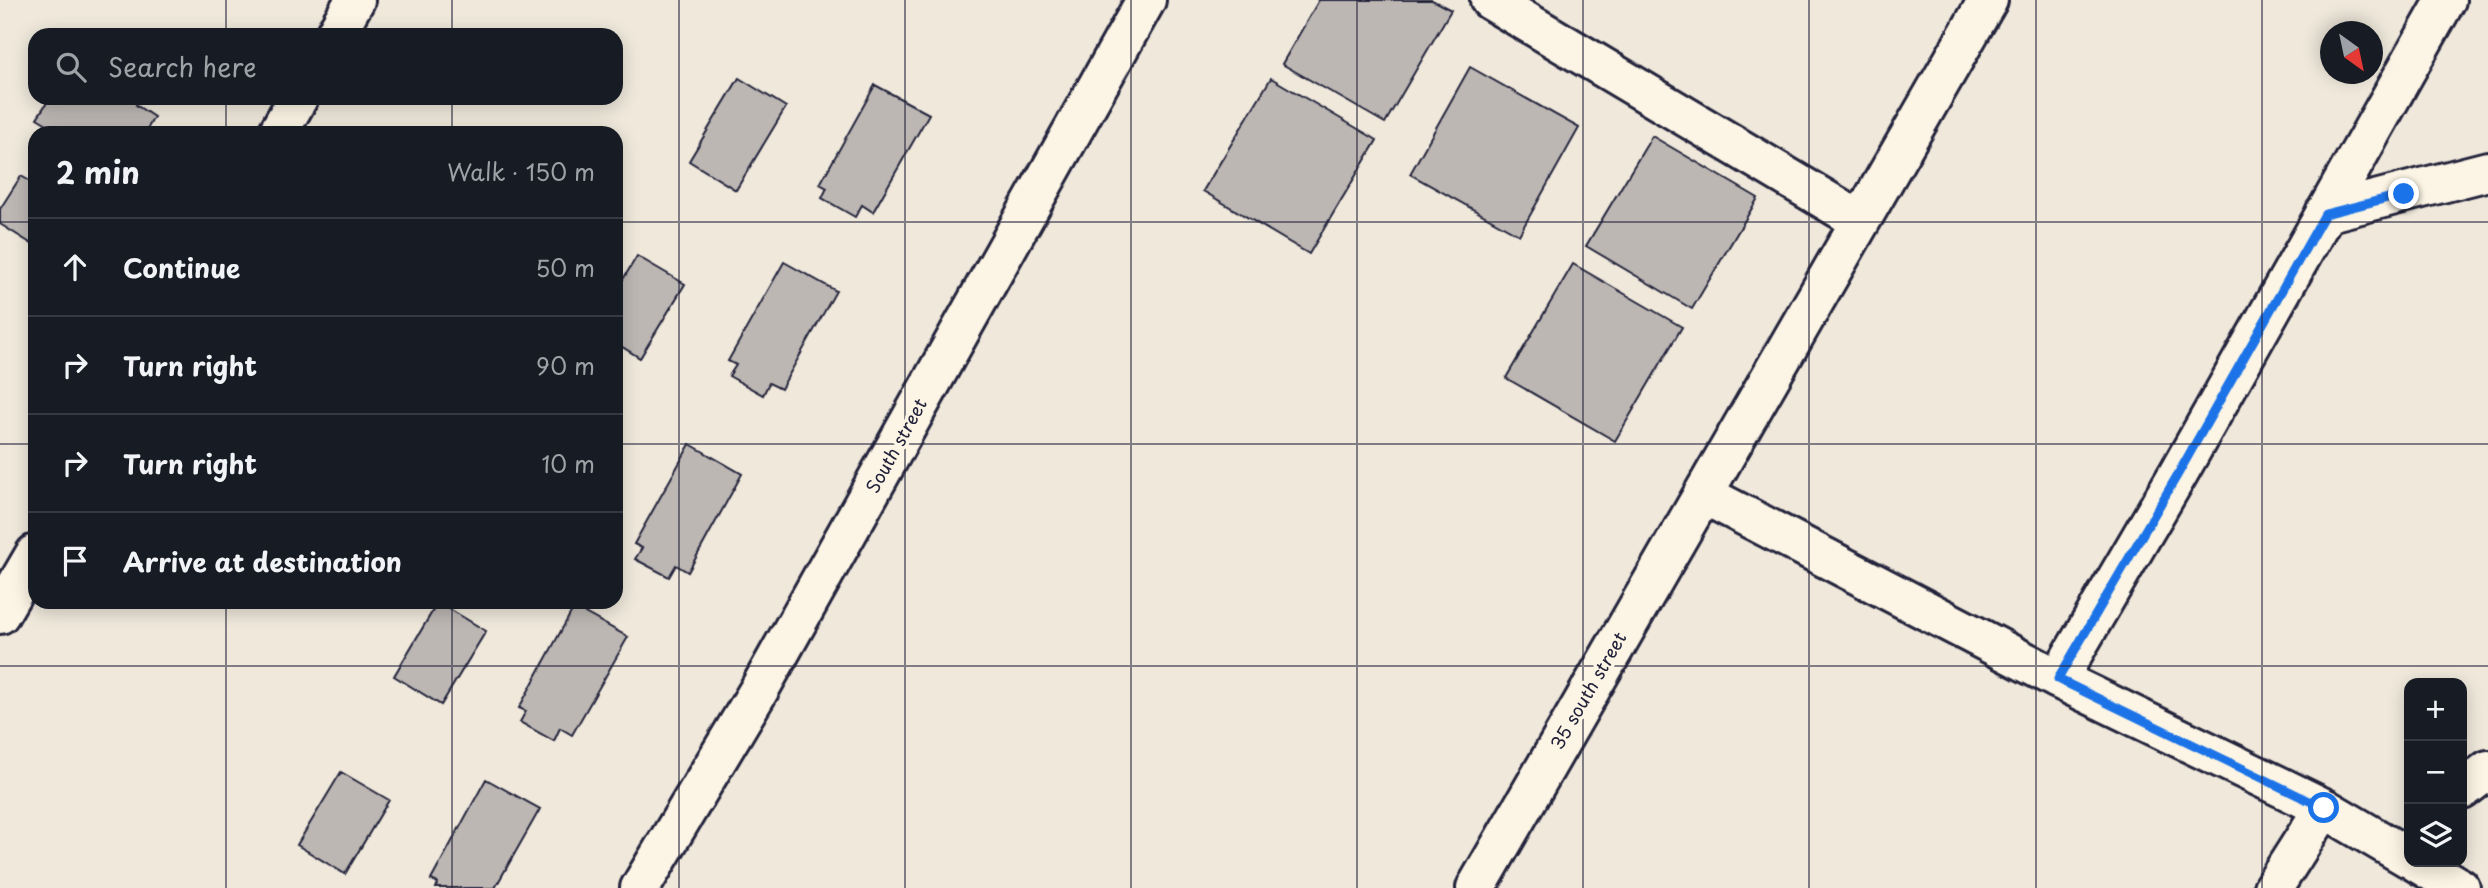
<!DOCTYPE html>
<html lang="en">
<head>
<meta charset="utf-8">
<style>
	body { margin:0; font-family:"Playpen Sans",sans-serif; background:#242831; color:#f1f3f6 }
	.controls { position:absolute; right:21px; bottom:21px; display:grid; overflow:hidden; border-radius:14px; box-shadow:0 4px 18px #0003 }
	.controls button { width:63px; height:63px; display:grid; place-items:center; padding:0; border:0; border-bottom:2px solid #363941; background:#171b24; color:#f1f3f6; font:35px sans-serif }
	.compass { position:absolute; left:2320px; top:21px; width:63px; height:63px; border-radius:50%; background:#171b24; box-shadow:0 4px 18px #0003; rotate:147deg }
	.stop { position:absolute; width:21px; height:21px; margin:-16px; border:5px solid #1a73e8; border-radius:50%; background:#fff }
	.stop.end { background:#1a73e8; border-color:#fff; box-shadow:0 2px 7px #0008 }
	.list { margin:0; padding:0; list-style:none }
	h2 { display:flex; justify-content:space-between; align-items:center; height:91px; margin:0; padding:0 28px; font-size:30px }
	h2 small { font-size:23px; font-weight:400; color:#9ea1a6 }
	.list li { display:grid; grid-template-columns:46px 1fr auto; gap:21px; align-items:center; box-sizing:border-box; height:98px; padding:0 28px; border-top:2px solid #363941 }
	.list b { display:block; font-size:26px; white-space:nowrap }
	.list em { font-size:23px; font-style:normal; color:#9ea1a6 }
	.icon { flex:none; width:38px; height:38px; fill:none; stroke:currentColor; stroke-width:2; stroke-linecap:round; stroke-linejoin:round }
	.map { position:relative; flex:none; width:2488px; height:888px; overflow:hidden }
	.search { position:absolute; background:#171b24; box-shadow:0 4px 18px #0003; left:28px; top:28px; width:595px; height:77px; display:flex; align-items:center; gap:18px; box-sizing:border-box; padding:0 24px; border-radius:21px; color:#9ea1a6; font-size:26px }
	.panel { position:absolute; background:#171b24; box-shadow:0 4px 18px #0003; left:28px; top:126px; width:595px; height:483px; border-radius:21px }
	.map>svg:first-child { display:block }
</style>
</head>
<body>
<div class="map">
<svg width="2488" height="888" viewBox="0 0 2488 888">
	<rect width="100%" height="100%" fill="#efe8db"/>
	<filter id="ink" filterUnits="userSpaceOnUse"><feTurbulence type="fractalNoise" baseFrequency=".0143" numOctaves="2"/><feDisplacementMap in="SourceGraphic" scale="14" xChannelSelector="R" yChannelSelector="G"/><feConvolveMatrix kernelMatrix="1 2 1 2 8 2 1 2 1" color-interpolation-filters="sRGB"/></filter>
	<g filter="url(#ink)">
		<path fill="#bcb7b3" stroke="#22223b" stroke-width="2" d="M 1319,0 L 1432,0 L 1451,10 L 1385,123 L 1282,64 Z
			M 1470,67 L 1579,128 L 1519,235 L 1410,174 Z
			M 739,78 L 786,107 L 736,190 L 689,161 Z
			M 1271,78 L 1377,140 L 1309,254 L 1203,191 Z
			M 875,85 L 929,114 L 873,212 L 862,205 L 855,217 L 822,198 L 827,188 L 820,184 Z
			M 50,98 L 140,98 L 136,105 L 154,117 L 145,133 L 62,133 L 37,118 Z
			M 1652,136 L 1758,198 L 1692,309 L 1586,246 Z
			M 21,176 L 35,184 L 35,246 L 0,224 L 0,209 Z
			M 637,256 L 685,284 L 640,358 L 616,343 L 616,291 Z
			M 784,262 L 836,291 L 781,389 L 769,383 L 763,395 L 729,376 L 736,365 L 728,361 Z
			M 1573,264 L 1682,327 L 1615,441 L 1506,378 Z
			M 690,444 L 742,474 L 688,572 L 676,565 L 669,577 L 635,559 L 642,548 L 634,544 Z
			M 438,602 L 486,631 L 441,705 L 394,676 Z
			M 574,607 L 628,637 L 572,735 L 560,728 L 554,741 L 520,722 L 526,711 L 519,708 Z
			M 341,772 L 389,800 L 345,874 L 297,845 Z
			M 486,779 L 540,809 L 495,888 L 436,888 L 438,883 L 431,880 Z"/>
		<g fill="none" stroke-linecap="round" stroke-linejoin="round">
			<defs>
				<path id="minor" d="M 1490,0 L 1859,220
					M 335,35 L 355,0
					M 278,133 L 298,98
					M 2325,213 L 2488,171
					M 1703,494 L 2058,679 L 2324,808 L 2409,858
					M 0,614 L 35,554
					M 2058,679 L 2178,474 L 2446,0
					M 2462,790 L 2488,770
					M 2416,862 L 2460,888
					M 640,888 L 759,690 L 1146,0
					M 1476,888 L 1988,0
					M 2273,888 L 2324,808"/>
			</defs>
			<use href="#minor" stroke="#22223b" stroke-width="44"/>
			<use href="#minor" stroke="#fcf5e5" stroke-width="38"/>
		</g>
	</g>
	<g fill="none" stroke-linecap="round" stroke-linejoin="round" filter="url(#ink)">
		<path stroke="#1a73e8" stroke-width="9" d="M 2324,808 L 2058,679 L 2178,474 L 2325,214 L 2404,194"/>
	</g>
	<path fill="none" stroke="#22223b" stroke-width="2" stroke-opacity="0.55" d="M 226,0 L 226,35M 452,0 L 452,35M 679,0 L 679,888M 905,0 L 905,888M 1131,0 L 1131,888M 1357,0 L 1357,888M 1583,0 L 1583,888M 1809,0 L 1809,888M 2036,0 L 2036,888M 2262,0 L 2262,888M 226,98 L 226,133M 452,98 L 452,133M 0,222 L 35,222M 616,222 L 2488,222M 0,444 L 35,444M 616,444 L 2488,444M 226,602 L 226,888M 452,602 L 452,888M 0,666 L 2488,666"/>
	<g text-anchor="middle" stroke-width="7" stroke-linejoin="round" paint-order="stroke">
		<g font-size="18" fill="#22223b" stroke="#fcf5e5">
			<text transform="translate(897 446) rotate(-61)" y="6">South street</text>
			<text transform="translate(1589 691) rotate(-60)" y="6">35 south street</text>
		</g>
	</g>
</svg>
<div class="controls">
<button>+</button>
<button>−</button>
<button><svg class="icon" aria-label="layers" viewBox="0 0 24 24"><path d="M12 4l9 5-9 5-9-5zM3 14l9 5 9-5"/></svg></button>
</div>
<svg class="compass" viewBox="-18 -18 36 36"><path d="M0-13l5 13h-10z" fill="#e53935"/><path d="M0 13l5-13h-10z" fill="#9ea1a6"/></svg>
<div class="stop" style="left:2324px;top:808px"></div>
<div class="stop end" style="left:2404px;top:194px"></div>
<div class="search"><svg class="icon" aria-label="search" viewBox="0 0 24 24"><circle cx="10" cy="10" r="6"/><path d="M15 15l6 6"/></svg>Search here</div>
<section class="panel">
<h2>2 min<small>Walk · 150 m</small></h2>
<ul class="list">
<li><svg class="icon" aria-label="ahead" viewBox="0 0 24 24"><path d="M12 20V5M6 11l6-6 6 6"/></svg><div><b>Continue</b></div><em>50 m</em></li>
<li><svg class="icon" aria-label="right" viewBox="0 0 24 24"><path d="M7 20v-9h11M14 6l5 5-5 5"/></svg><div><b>Turn right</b></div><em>90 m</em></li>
<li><svg class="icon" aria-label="right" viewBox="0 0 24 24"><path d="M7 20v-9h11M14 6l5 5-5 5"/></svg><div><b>Turn right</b></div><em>10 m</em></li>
<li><svg class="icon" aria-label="arrive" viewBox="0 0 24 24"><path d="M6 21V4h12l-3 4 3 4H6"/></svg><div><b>Arrive at destination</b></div></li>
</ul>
</section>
</div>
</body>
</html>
